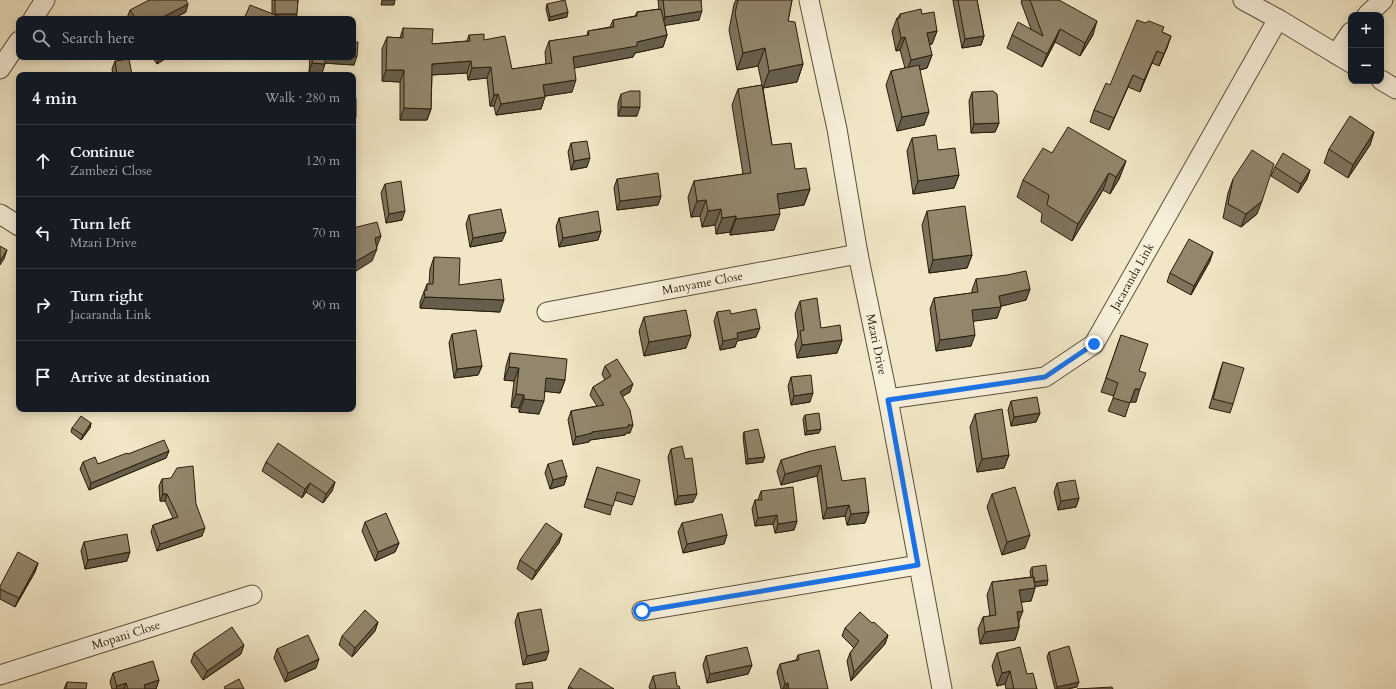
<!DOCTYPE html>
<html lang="en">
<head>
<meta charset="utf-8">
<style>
	body { margin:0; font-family:Cardo,serif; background:#242831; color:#f1f3f6 }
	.controls { position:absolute; right:12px; top:12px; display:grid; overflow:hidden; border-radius:8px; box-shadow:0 2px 10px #0003 }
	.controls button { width:36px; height:36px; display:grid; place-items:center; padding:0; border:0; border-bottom:1px solid #363941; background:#171b24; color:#f1f3f6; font:20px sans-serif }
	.stop { position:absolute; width:12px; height:12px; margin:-9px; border:3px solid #1a73e8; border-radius:50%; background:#fff }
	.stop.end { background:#1a73e8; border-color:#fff; box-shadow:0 1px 4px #0008 }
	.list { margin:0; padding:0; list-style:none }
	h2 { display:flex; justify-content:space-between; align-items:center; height:52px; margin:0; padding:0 16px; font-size:17px }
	h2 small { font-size:13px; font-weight:400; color:#9ea1a6 }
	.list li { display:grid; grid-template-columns:26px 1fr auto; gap:12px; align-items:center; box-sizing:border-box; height:72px; padding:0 16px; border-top:1px solid #363941 }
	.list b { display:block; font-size:15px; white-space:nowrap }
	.list p { margin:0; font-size:13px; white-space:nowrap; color:#9ea1a6 }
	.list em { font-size:13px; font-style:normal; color:#9ea1a6 }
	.icon { flex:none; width:22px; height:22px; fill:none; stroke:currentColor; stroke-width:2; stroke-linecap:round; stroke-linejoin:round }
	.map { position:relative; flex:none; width:1396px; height:689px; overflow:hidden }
	.search { position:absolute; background:#171b24; box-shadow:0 2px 10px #0003; left:16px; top:16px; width:340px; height:44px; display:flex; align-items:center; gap:10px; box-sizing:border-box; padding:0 14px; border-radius:8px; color:#9ea1a6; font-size:15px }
	.panel { position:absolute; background:#171b24; box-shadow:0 2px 10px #0003; left:16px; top:72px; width:340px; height:340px; border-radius:8px }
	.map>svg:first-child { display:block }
</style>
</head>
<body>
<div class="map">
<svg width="1396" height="689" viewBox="0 0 1396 689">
	<rect width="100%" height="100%" fill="#f1e7c6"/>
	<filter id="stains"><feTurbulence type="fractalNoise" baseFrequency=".005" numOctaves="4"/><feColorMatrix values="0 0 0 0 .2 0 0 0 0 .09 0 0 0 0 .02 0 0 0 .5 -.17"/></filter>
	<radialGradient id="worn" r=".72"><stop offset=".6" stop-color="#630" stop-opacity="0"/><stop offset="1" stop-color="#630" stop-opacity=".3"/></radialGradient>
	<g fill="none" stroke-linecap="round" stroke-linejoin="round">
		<defs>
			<g id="minor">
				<path id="s1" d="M 809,0 L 837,129 L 858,254 L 888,399 L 942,689"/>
				<path d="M 1243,0 L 1278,19 L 1351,63"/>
				<path d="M 1367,15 L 1383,0"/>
				<path d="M 33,19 L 45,0"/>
				<path d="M 1336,54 L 1351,32"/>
				<path d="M 0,69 L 19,41"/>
				<path d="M 1381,80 L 1396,89"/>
				<path d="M 0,214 L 19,226"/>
				<path id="s2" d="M 547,312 L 858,254"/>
				<path id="s3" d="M 888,399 L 1045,377 L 1094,344 L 1278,19"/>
				<path d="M 642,611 L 918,565"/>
				<path id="s4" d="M 0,675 L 252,595"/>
			</g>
		</defs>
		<use href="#minor" stroke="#5c5039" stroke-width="21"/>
		<use href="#minor" stroke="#f6efda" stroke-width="19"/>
	</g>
	<path fill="#7e735d" stroke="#2b1d0a" d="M 272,0 L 298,0 L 296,19 L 244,19 L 272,14 Z
		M 658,0 L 701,0 L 699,20 L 665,25 L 667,35 L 663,47 L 635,53 L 633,57 L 574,68 L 572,92 L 545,96 L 541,109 L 496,115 L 494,106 L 490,106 L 487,78 L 468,80 L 467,73 L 432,75 L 431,109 L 427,120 L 400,120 L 400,82 L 382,81 L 382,49 L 387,37 L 400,38 L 403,28 L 432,44 L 467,41 L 469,35 L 484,40 L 512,69 L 546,64 L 545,52 L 549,41 L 587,36 L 588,31 L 610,27 L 613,20 L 635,16 L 637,12 L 659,9 Z
		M 736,0 L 792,0 L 788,21 L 803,64 L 797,82 L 763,88 L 772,145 L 795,169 L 810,189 L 804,205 L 779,209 L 774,230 L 730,235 L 730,232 L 716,234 L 715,225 L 702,227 L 700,216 L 691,217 L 688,197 L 694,181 L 743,174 L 732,105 L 738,89 L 762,85 L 758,66 L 737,70 L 729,30 L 734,4 Z
		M 953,0 L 977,0 L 984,36 L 981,45 L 962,48 L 953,1 Z
		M 1022,0 L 1059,0 L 1093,35 L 1080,56 L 1055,42 L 1042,67 L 1007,48 L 1012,35 L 1031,29 L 1021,2 Z
		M 547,4 L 567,17 L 549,21 L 546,9 Z
		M 130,10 L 186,12 L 172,19 L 128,19 L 127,18 Z
		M 900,14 L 922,14 L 937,31 L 932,44 L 929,45 L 932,55 L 927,68 L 920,70 L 924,125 L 897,131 L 886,85 L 891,71 L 905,68 L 900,50 L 896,51 L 892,31 L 897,18 L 898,18 Z
		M 1162,32 L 1171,36 L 1159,66 L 1152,63 L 1140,92 L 1128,87 L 1109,130 L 1090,122 L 1094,110 L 1110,85 Z
		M 152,57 L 168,57 L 157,64 Z
		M 310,57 L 353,57 L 354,65 L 325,63 L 322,73 L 309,72 Z
		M 115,61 L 132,75 L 113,75 L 112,69 Z
		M 972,92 L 999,123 L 995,132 L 971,133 L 969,101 Z
		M 621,94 L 637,116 L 618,116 L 618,103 Z
		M 1374,132 L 1370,145 L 1348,178 L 1324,163 L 1329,149 Z
		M 912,138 L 938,150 L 959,175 L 954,188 L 913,194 L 907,151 Z
		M 571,143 L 587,167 L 571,170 L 568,152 Z
		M 1052,153 L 1126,161 L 1119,179 L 1110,194 L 1103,190 L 1072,241 L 1041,222 L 1042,213 L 1017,197 L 1023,180 Z
		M 1275,167 L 1310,170 L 1307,179 L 1298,193 L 1271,176 Z
		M 617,179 L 661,196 L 658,205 L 617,210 L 614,188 Z
		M 1233,179 L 1257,214 L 1241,227 L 1223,218 L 1228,193 Z
		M 385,184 L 402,220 L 386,223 L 381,193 Z
		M 927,211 L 972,255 L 967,268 L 929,273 L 922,225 Z
		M 469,215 L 502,241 L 470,247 L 466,224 Z
		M 559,218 L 601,231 L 598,240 L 559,247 L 556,227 Z
		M 434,257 L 459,285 L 500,312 L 420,308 L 420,302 L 427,284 L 429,284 L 430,269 Z
		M 1210,261 L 1191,295 L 1167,282 L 1170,273 Z
		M 976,279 L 1030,289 L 1026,300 L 1001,306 L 997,318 L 973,321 L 971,346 L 936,351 L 930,309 L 934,298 L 972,293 L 972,290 Z
		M 800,301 L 821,328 L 842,340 L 837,353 L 797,358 L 795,344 L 798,336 L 795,314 Z
		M 717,312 L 731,314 L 756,337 L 737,341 L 735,347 L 720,350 L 714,321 Z
		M 644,317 L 686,348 L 644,356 L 639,331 Z
		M 452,334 L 482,366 L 478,375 L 454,378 L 449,343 Z
		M 1121,335 L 1139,371 L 1136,402 L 1130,402 L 1125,417 L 1108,411 L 1114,396 L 1101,392 Z
		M 510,353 L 565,380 L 560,393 L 545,391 L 539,414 L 519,412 L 519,408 L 511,407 L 514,381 L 504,380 L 506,366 Z
		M 1223,362 L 1233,404 L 1230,413 L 1209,408 L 1220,371 Z
		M 605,366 L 630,392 L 622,396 L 630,433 L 626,433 L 625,435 L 590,440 L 589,442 L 573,445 L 568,420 L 571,411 L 597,406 L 590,395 L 593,387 L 605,380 L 602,374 Z
		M 791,377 L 810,402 L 791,405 L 788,386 Z
		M 1011,401 L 1040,413 L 1036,422 L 1011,426 L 1008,410 Z
		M 975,414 L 1009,455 L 1004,468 L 977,472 L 970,427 Z
		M 805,415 L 819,433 L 805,435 L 803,419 Z
		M 91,423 L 90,428 L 81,440 L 71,432 L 72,428 Z
		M 744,432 L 763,462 L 746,464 L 743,436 Z
		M 671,449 L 685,459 L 693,502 L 675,505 L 668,457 Z
		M 169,451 L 166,458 L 89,490 L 80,469 L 83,462 L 98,464 L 128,454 Z
		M 811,451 L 842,481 L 869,512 L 865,523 L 847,525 L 845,516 L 823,519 L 817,476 L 781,485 L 777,471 L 781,460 Z
		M 266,462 L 335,482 L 332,491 L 323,503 L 306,492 L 302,498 L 262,471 Z
		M 548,464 L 567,476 L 564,485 L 550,489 L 545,473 Z
		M 597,467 L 635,497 L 632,505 L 614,500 L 610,515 L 584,507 Z
		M 162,479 L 196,504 L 202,536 L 157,551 L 151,532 L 153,525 L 173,518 L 165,501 L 160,501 L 159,486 Z
		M 1057,483 L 1079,498 L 1076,507 L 1058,510 L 1054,492 Z
		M 761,491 L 797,521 L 794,530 L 775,533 L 773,524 L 755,526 L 752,509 L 755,500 L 758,500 Z
		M 992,494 L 1025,548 L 1002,555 L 987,507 Z
		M 365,522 L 399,543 L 395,552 L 375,561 L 362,531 Z
		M 682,523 L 727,535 L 724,544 L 683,553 L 678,532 Z
		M 562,534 L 559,543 L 532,580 L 517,569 L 520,560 Z
		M 84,542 L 127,561 L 85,569 L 81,551 Z
		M 38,563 L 35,572 L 15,607 L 0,599 L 0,586 Z
		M 1032,567 L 1047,585 L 1035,586 L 1035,588 L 1031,601 L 1021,602 L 1019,623 L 1019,627 L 1015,640 L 980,644 L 978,629 L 983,617 L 990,616 L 987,595 L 992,582 L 1031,577 L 1030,571 Z
		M 518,613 L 546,660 L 523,665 L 515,622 Z
		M 378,622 L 375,631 L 352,657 L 339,645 L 342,636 Z
		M 872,623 L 888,635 L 885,644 L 851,681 L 847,661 L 850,653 L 854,648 L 842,636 L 845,628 Z
		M 277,649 L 316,668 L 285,682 L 274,658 Z
		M 1049,652 L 1077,687 L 1067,689 L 1055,689 L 1047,657 Z
		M 194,653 L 241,654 L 203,680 L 191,662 Z
		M 997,653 L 1027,674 L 1037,689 L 1006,689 L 1005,684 L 997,686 L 992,666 Z
		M 798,655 L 828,689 L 781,689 L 777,672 L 780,664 L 796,660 Z
		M 706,656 L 752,665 L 748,674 L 707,683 L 703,665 Z
		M 113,673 L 159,680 L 156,689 L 112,689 L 110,682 Z
		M 653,676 L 677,686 L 680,689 L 650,689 L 649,687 Z
		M 67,682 L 86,689 L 64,689 Z
		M 569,686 L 614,689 L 568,689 Z"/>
	<path fill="#665e4c" stroke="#2b1d0a" d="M 382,0 L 395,0 L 394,5 L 381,5 Z
		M 188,4 L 186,12 L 172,19 L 162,19 L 163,17 Z
		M 702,11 L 699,20 L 662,26 L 665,17 Z
		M 568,12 L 567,17 L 549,21 L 550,17 Z
		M 275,14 L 297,14 L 296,19 L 273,19 Z
		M 1097,21 L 1093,35 L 1080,56 L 1085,43 Z
		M 1060,29 L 1055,42 L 1042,67 L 1047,54 Z
		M 937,31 L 932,44 L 922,46 L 927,33 Z
		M 667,35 L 663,47 L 635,53 L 633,57 L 569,69 L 573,57 Z
		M 984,36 L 981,45 L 962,48 L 965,39 Z
		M 1171,36 L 1167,48 L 1159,66 L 1164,54 Z
		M 905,37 L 900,50 L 896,51 L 901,38 Z
		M 765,48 L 758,66 L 737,70 L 743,53 Z
		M 1157,51 L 1152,63 L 1140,92 L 1144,80 Z
		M 932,55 L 927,68 L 906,73 L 911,60 Z
		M 353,56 L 357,56 L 354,65 L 322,63 L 325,57 L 353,57 Z
		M 159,57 L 168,57 L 157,64 Z
		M 471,61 L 467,73 L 428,75 L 432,64 Z
		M 312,63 L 325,64 L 322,73 L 309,72 Z
		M 803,64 L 797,82 L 763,88 L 769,71 Z
		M 491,67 L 487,78 L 468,80 L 472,68 Z
		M 386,70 L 404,70 L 400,82 L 382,81 Z
		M 1133,75 L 1128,87 L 1109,130 L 1114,118 Z
		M 576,80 L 572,92 L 539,97 L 543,85 Z
		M 498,94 L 494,106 L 490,106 L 494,95 Z
		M 545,97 L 541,109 L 496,115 L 501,104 Z
		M 621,107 L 640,107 L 637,116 L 618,116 Z
		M 404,108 L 431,109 L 427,120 L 400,120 Z
		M 929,112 L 924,125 L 897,131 L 902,117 Z
		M 353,117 L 356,117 L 353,125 Z
		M 999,123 L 995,132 L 971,133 L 974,124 Z
		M 1374,132 L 1370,145 L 1348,178 L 1353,165 Z
		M 590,158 L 587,167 L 571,170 L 574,161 Z
		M 1126,161 L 1119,179 L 1110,194 L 1116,177 Z
		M 1310,170 L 1307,179 L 1298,193 L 1301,184 Z
		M 1109,173 L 1103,190 L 1072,241 L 1078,224 Z
		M 959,175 L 954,188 L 913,194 L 918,181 Z
		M 810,189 L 804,205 L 771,210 L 777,194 Z
		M 661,196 L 658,205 L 617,210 L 620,201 Z
		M 706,200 L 700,216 L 691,217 L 697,201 Z
		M 1262,201 L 1257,214 L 1241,227 L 1246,214 Z
		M 721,209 L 715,225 L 702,227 L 708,211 Z
		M 405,211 L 402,220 L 386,223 L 389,214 Z
		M 780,214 L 774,230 L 730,235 L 736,219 Z
		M 736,216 L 730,232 L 716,234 L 722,218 Z
		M 601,231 L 598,240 L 559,247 L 563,238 Z
		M 506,232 L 502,241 L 470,247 L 473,238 Z
		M 381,236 L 376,249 L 375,238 Z
		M 377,249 L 372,261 L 353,273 L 353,263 Z
		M 7,250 L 4,259 L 0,265 L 0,261 Z
		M 1213,252 L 1210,261 L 1191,295 L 1194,286 Z
		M 972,255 L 967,268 L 929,273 L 933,260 Z
		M 1030,289 L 1026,300 L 998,307 L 1001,307 L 997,318 L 968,322 L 972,310 L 999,296 Z
		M 425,297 L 504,300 L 500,312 L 420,308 Z
		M 760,328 L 756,337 L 737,341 L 735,347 L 720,350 L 723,341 L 737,333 Z
		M 691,335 L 686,348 L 644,356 L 649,342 Z
		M 975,335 L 971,346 L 936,351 L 940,340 Z
		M 842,340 L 837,353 L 797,358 L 802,345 Z
		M 482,366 L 478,375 L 454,378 L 457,369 Z
		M 509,367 L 519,368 L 514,381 L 504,380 Z
		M 546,378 L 565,380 L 560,393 L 541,391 Z
		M 633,384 L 630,392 L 617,400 L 620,392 Z
		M 1135,389 L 1140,389 L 1136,402 L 1130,402 Z
		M 813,393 L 810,402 L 791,405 L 794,396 Z
		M 516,394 L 524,395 L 519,408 L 511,407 Z
		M 524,399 L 544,401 L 539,414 L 519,412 Z
		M 1040,413 L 1036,422 L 1011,426 L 1014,417 Z
		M 91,423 L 90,428 L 81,440 L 83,435 Z
		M 628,425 L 633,425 L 630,433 L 626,433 L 625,435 L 590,440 L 589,442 L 573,445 L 576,437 L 592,432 Z
		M 821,429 L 819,433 L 805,435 L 807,431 Z
		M 169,451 L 166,458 L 89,490 L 91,483 Z
		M 1009,455 L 1004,468 L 977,472 L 982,459 Z
		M 765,457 L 763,462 L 746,464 L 748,459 Z
		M 821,465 L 817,476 L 781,485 L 785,474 Z
		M 567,476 L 564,485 L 550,489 L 553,480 Z
		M 335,482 L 332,491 L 323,503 L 326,494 Z
		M 310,483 L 306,492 L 302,498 L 305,489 Z
		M 163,494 L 167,494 L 165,501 L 160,501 Z
		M 697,494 L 693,502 L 675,505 L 678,496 Z
		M 1079,498 L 1076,507 L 1058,510 L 1061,501 Z
		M 849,505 L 845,516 L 823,519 L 827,508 Z
		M 869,512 L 865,523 L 847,525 L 851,514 Z
		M 777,515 L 773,524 L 755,526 L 758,518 Z
		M 797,521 L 794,530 L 775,533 L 778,524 Z
		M 205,528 L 202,536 L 157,551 L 160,544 Z
		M 562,534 L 559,543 L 532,580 L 536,571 Z
		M 727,535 L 724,544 L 683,553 L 687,544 Z
		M 1030,535 L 1025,548 L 1002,555 L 1007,542 Z
		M 399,543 L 395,552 L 375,561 L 378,552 Z
		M 130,552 L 127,561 L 85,569 L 88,560 Z
		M 38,563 L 35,572 L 15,607 L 19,598 Z
		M 1048,580 L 1047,585 L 1032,587 L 1034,582 Z
		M 1035,588 L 1031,601 L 1015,603 L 1019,590 Z
		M 1023,611 L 1018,624 L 1017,612 Z
		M 378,622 L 375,631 L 352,657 L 355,648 Z
		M 1019,627 L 1015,640 L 980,644 L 985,632 Z
		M 888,635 L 885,644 L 851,681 L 854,672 Z
		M 244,645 L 241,654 L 203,680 L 207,671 Z
		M 549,651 L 546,660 L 523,665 L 527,656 Z
		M 319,659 L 316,668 L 285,682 L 288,673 Z
		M 752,665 L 748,674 L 707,683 L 710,674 Z
		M 1010,671 L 1005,684 L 997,686 L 1002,673 Z
		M 159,680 L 156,689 L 142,689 L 144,685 Z
		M 1079,682 L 1077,687 L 1067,689 L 1057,689 L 1057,687 Z
		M 126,683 L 124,689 L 116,689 L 117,686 Z
		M 788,683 L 786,689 L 783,689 L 785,684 Z"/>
	<path fill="#92866c" stroke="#2b1d0a" d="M 149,0 L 186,0 L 188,4 L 163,17 L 164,19 L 136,19 L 130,10 Z
		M 275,0 L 298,0 L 297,14 L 275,14 Z
		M 565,0 L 568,12 L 550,17 L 547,4 Z
		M 663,0 L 701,0 L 702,11 L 665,17 Z
		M 738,0 L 792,0 L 788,21 L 795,22 L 803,64 L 769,71 L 765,48 L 743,53 L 735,13 Z
		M 958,0 L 977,0 L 984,36 L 965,39 Z
		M 1030,0 L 1059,0 L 1097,21 L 1085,43 L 1060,29 L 1047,54 L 1012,35 L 1018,22 L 1043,36 Z
		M 250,5 L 283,18 L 282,19 L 244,19 Z
		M 661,9 L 667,35 L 637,42 L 637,46 L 573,57 L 576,80 L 543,85 L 545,97 L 501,104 L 498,94 L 494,95 L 491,67 L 472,68 L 471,61 L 432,64 L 431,109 L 404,108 L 404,70 L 386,70 L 387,37 L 403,38 L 403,28 L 433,29 L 432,44 L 470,41 L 469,35 L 484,34 L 484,40 L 505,36 L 512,69 L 552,63 L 549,41 L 589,35 L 588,31 L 614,27 L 613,20 L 637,16 L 637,12 Z
		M 921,9 L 922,14 L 934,12 L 937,31 L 927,33 L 932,55 L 911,60 L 905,37 L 901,38 L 897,18 L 900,18 L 900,14 Z
		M 1137,20 L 1145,23 L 1149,21 L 1164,27 L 1162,32 L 1171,36 L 1164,54 L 1157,51 L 1144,80 L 1133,75 L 1114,118 L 1094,110 L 1106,83 L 1110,85 Z
		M 353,42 L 358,42 L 357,56 L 353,56 Z
		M 313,57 L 325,57 L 325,64 L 312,63 Z
		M 129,59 L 132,75 L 117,75 L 115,61 Z
		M 919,65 L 929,112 L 902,117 L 891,71 Z
		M 762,85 L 772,145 L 791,143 L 795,169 L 806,168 L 810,189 L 777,194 L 780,214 L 736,219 L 736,216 L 722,218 L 721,209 L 708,211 L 706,200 L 697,201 L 694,181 L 751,173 L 738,89 Z
		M 630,91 L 640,91 L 640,107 L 621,107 L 621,94 Z
		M 993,91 L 997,94 L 999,123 L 974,124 L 972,92 Z
		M 353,98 L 356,98 L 356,117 L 353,117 Z
		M 1350,116 L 1374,132 L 1353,165 L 1329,149 Z
		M 1068,127 L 1126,161 L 1116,177 L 1109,173 L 1078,224 L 1047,205 L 1049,195 L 1023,180 L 1043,148 L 1052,153 Z
		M 936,135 L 938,150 L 955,148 L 959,175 L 918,181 L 912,138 Z
		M 587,141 L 590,158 L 574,161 L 571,143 Z
		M 1252,150 L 1274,164 L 1262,201 L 1246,214 L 1228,204 L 1233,179 Z
		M 1283,153 L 1310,170 L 1301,184 L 1275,167 Z
		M 658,173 L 661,196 L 620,201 L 617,179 Z
		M 401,181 L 405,211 L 389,214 L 385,184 Z
		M 965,206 L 972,255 L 933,260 L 927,211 Z
		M 501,209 L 506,232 L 473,238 L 469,215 Z
		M 598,211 L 601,231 L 563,238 L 559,218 Z
		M 377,222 L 381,236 L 375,238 L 377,249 L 353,263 L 353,228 Z
		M 1189,239 L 1213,252 L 1194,286 L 1170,273 Z
		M 0,246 L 7,250 L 0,261 Z
		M 434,257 L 460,258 L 459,285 L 501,279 L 504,300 L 425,297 L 424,291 L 427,290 L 427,284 L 433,284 Z
		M 1026,271 L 1030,289 L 999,296 L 1001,307 L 972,310 L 975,335 L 940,340 L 934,298 L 978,292 L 976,279 L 1007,275 Z
		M 817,298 L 821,328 L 840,325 L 842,340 L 802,345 L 800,331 L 804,330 L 800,301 Z
		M 756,309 L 760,328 L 737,333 L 738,338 L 723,341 L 717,312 L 730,310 L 731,314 Z
		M 686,310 L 691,335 L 649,342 L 644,317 Z
		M 476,330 L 482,366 L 457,369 L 452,334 Z
		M 1121,335 L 1148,344 L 1139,371 L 1146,373 L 1140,389 L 1135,389 L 1130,403 L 1113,398 L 1118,383 L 1106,378 Z
		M 510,353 L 567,359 L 565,380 L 546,378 L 544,401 L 524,399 L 524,395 L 516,394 L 519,368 L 509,367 Z
		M 617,359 L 633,384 L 620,392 L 630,410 L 633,425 L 628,425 L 628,427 L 592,432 L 592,433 L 576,437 L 571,411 L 604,405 L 593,387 L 611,376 L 605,366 Z
		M 1223,362 L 1244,368 L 1233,404 L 1213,399 Z
		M 811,375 L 813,393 L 794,396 L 791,377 Z
		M 1037,397 L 1040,413 L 1014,417 L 1011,401 Z
		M 1002,409 L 1009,455 L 982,459 L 975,414 Z
		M 819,413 L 821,429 L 807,431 L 805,415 Z
		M 81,416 L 91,423 L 83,435 L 72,428 Z
		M 758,429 L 765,457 L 748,459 L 744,432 Z
		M 164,440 L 169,451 L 91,483 L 83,462 L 95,457 L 98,464 L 127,453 L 128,454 Z
		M 278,443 L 335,482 L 326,494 L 310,483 L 305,489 L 266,462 Z
		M 682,446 L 685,459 L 692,458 L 697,494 L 678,496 L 671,449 Z
		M 835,446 L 842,481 L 865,478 L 869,512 L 851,514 L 849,505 L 827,508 L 821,465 L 785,474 L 781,460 L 811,451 Z
		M 562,460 L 567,476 L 553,480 L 548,464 Z
		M 193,466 L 196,504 L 205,528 L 160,544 L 153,525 L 178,517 L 167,494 L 163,494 L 162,479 L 171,478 L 177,468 Z
		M 597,467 L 640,480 L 635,497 L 617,492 L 613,506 L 587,499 Z
		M 1075,480 L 1079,498 L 1061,501 L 1057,483 Z
		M 793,487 L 797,521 L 778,524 L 777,515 L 758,518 L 755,500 L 762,500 L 761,491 Z
		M 1015,487 L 1030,535 L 1007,542 L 992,494 Z
		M 386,513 L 399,543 L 378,552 L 365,522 Z
		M 722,514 L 727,535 L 687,544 L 682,523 Z
		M 546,523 L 562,534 L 536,571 L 520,560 Z
		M 127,534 L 130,552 L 88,560 L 84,542 Z
		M 18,552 L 38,563 L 19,598 L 0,589 L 0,586 Z
		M 1046,565 L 1048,580 L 1034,582 L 1034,577 L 1033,577 L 1032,567 Z
		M 1034,577 L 1035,588 L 1019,590 L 1023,611 L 1017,612 L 1019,627 L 985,632 L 983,617 L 996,615 L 992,582 Z
		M 541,609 L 549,651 L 527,656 L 518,613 Z
		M 365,610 L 378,622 L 355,648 L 342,636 Z
		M 860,612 L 872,623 L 874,622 L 888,635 L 854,672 L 850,653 L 859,641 L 845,628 Z
		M 232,627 L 244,645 L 207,671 L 194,653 Z
		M 308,635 L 319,659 L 288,673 L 277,649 Z
		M 1069,646 L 1079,682 L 1057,687 L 1049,652 Z
		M 747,647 L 752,665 L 710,674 L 706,656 Z
		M 1020,647 L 1027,674 L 1033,673 L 1037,689 L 1014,689 L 1010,671 L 1002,673 L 997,653 Z
		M 819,650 L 828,689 L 789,689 L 788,683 L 785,684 L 780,664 L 799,660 L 798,655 Z
		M 153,661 L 159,680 L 144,685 L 145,689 L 128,689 L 126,683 L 117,686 L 113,673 Z
		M 580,668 L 614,689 L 573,689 L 569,686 Z
		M 675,672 L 677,686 L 679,686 L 680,689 L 656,689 L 653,676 Z
		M 239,679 L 244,689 L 225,689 L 224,687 Z
		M 67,682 L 87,683 L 86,689 L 66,689 Z
		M 532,682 L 533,689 L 516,689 L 516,684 Z
		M 1112,687 L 1113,689 L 1077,689 Z"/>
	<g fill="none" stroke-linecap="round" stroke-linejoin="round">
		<path stroke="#1a73e8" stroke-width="5" d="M 642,611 L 918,565 L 888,400 L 1045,377 L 1094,344"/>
	</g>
	<g text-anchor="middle" stroke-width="4" stroke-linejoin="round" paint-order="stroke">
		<g font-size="12" fill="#2b1d0a" stroke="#f6efda">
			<text dy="4" stroke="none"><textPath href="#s3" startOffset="295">Jacaranda Link</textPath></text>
			<text dy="4" stroke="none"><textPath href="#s2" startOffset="158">Manyame Close</textPath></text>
			<text dy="4" stroke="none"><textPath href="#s1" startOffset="351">Mzari Drive</textPath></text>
			<text dy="4" stroke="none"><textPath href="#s4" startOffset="132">Mopani Close</textPath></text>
		</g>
	</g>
	<rect width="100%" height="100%" filter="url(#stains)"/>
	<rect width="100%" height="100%" fill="url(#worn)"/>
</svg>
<div class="controls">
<button>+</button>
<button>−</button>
</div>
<div class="stop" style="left:642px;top:611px"></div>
<div class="stop end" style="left:1094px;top:344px"></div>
<div class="search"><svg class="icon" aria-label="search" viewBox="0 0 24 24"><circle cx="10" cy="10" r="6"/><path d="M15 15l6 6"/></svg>Search here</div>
<section class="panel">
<h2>4 min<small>Walk · 280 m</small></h2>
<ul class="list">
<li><svg class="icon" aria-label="ahead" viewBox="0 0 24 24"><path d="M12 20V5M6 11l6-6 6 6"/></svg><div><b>Continue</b><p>Zambezi Close</p></div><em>120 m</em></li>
<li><svg class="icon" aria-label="left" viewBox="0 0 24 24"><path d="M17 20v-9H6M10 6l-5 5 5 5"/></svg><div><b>Turn left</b><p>Mzari Drive</p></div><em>70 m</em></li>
<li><svg class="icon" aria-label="right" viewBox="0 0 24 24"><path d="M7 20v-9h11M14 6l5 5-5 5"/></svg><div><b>Turn right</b><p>Jacaranda Link</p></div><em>90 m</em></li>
<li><svg class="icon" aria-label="arrive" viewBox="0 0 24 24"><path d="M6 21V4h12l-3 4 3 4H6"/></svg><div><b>Arrive at destination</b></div></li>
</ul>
</section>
</div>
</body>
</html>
